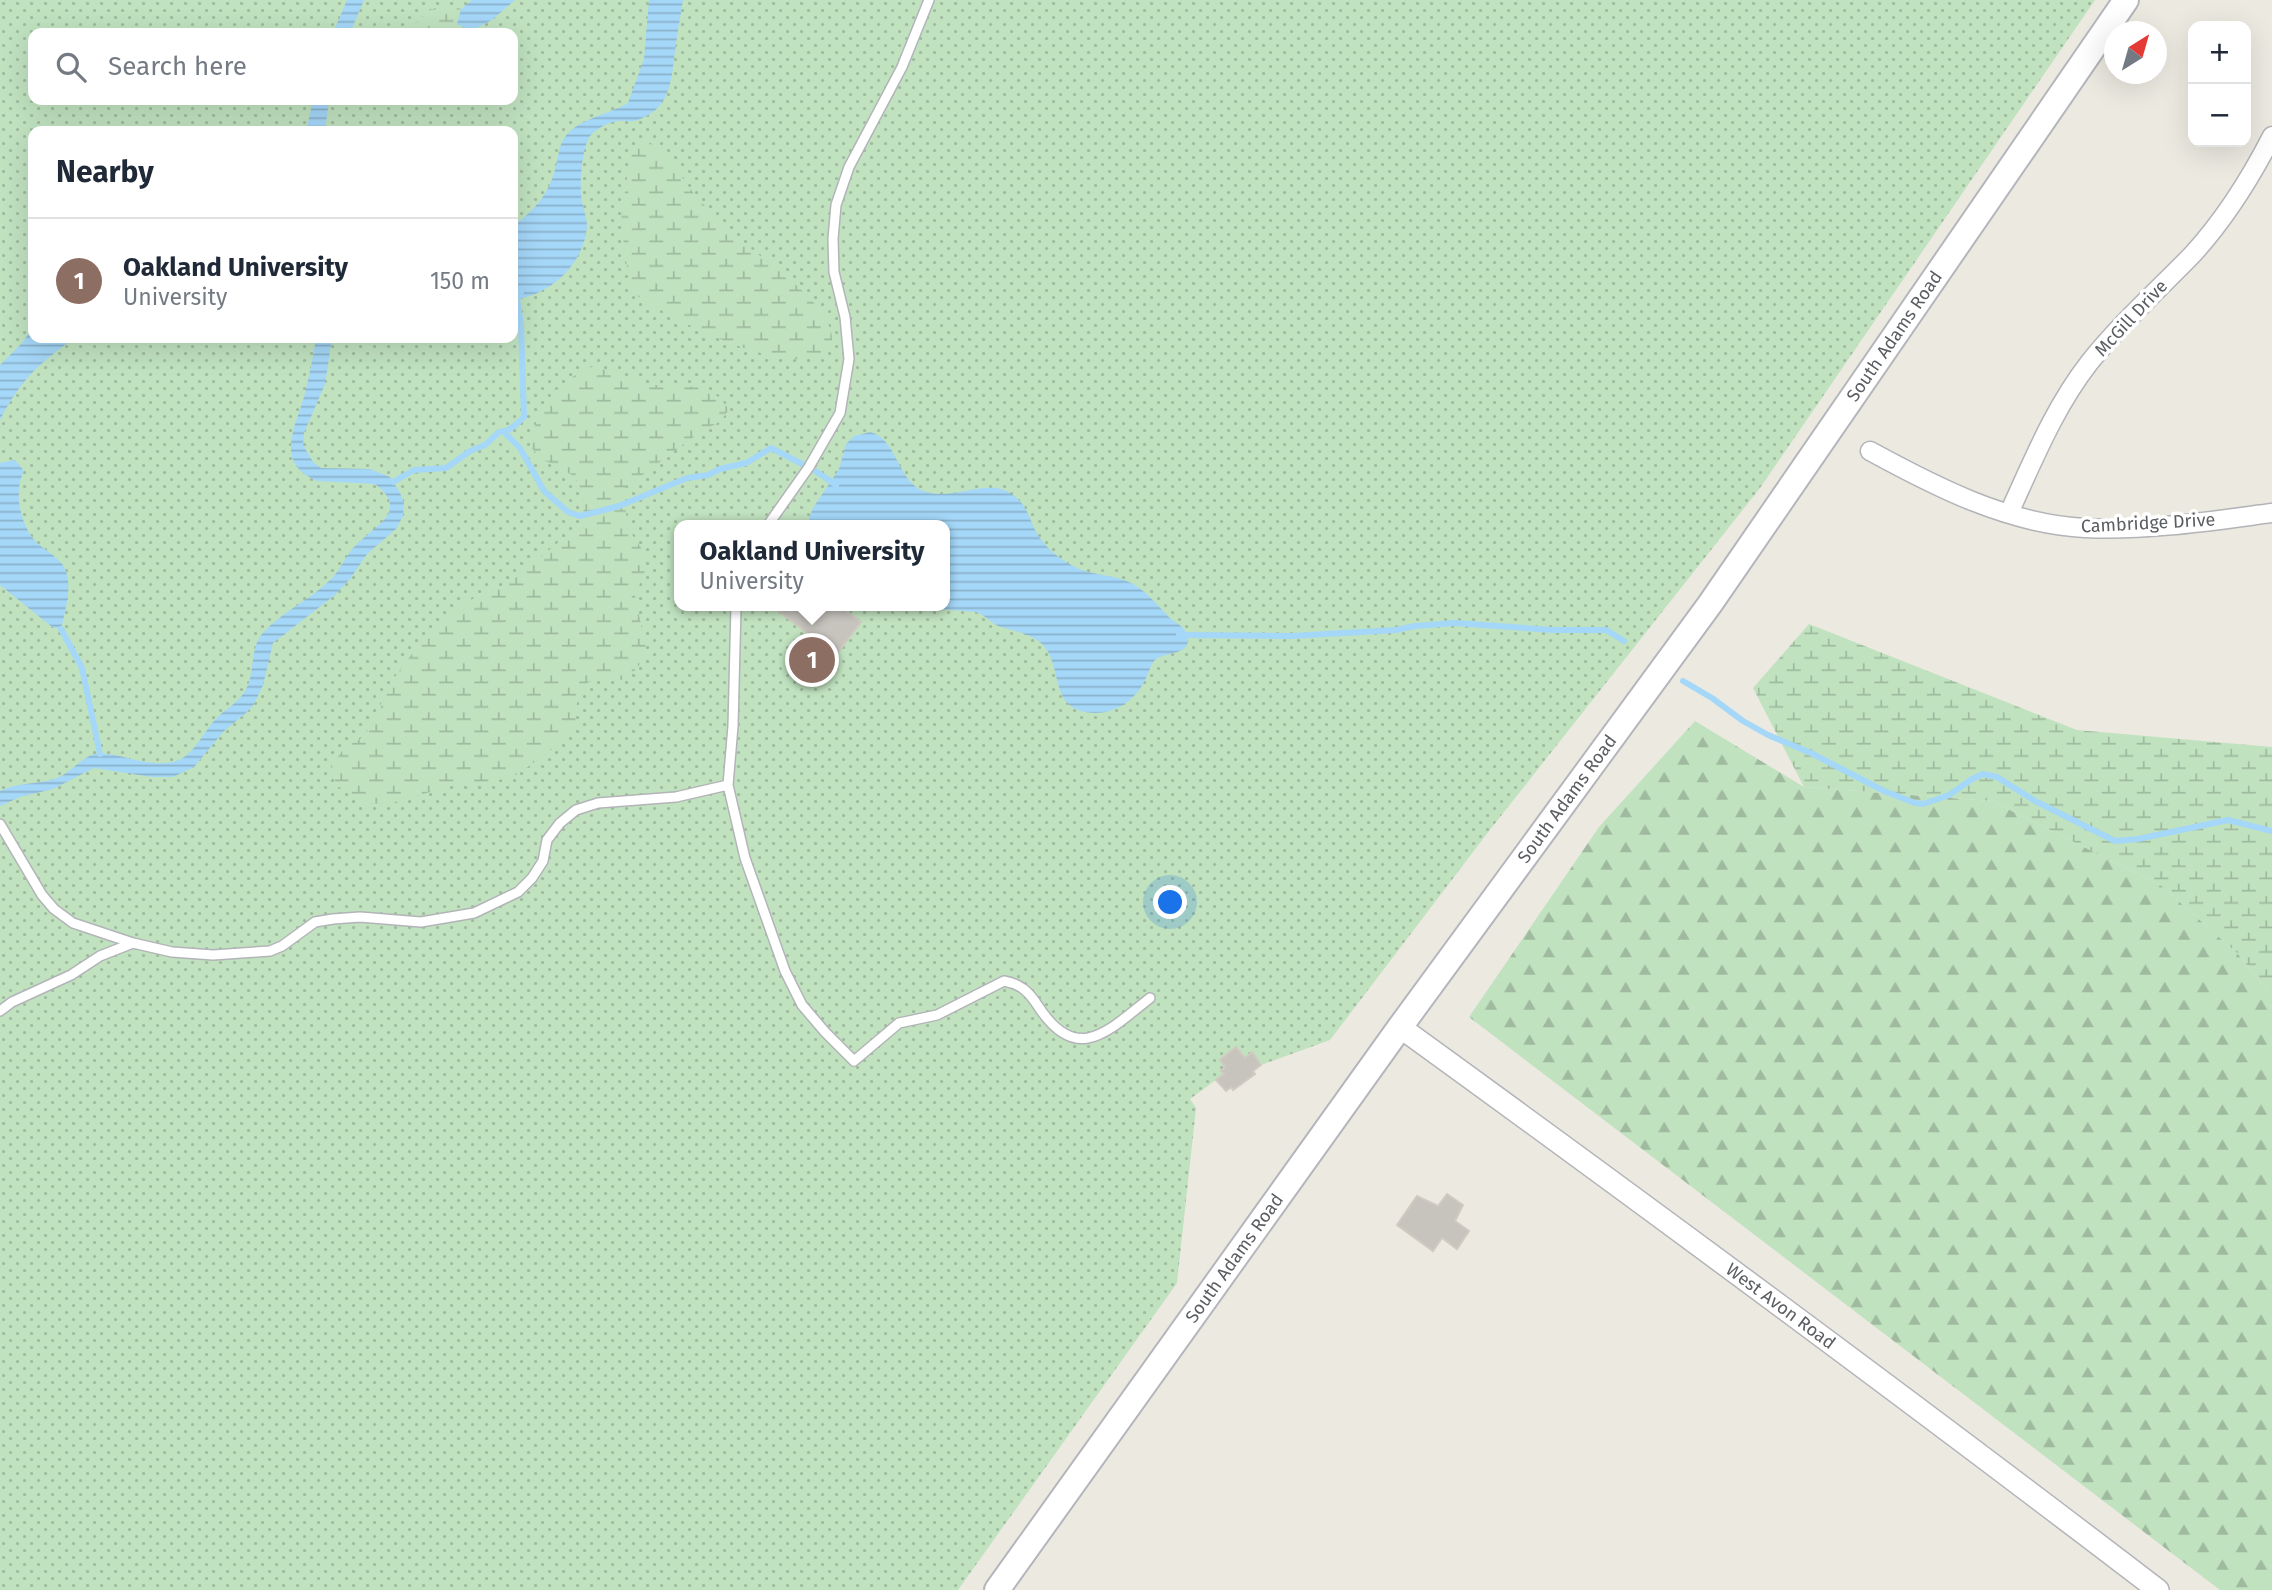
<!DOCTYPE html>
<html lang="en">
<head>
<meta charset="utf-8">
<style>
	body { margin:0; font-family:"Fira Sans",sans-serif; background:#f6f6f7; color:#1f2937 }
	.controls { position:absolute; right:21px; top:21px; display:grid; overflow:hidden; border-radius:14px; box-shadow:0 7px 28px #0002 }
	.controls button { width:63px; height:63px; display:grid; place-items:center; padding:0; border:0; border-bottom:2px solid #e0e1e3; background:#fff; color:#1f2937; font:35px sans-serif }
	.compass { position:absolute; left:2104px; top:21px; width:63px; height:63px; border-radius:50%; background:#fff; box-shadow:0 7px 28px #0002; rotate:37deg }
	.you { position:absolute; left:1171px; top:903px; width:24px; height:24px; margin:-18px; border:5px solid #fff; border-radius:50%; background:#1a73e8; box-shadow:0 0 0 10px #1a73e833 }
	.badge { display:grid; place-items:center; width:46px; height:46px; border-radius:50%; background:#1a73e8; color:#fff; font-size:23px; font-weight:700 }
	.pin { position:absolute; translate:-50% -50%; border:4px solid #fff; box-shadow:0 2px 7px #0006 }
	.popup { position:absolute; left:674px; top:520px; width:276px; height:91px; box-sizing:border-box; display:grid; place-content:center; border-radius:14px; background:#fff; filter:drop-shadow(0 2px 5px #0005); font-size:23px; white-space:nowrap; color:#747a83 }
	.popup b { font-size:26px; color:#1f2937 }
	.popup::after { content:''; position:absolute; left:50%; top:100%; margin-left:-14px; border:14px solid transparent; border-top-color:#fff }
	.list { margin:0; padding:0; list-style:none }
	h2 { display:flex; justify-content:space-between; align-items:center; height:91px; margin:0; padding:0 28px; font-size:30px }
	h2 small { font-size:23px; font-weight:400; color:#747a83 }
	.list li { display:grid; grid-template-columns:46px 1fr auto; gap:21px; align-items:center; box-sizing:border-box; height:126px; padding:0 28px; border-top:2px solid #e0e1e3 }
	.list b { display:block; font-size:26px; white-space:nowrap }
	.list p { margin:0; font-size:23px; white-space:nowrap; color:#747a83 }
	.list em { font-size:23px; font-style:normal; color:#747a83 }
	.icon { flex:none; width:38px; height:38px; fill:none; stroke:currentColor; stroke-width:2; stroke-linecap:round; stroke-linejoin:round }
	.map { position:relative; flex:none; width:2272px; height:1590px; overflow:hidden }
	.search { position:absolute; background:#fff; box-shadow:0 7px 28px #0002; left:28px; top:28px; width:490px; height:77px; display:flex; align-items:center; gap:18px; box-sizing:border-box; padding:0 24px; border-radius:14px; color:#747a83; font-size:26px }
	.panel { position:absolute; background:#fff; box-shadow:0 7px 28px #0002; left:28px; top:126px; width:490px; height:217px; border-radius:14px }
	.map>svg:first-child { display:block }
</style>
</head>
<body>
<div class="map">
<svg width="2272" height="1590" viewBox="0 0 2272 1590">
	<defs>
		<pattern id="grass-dots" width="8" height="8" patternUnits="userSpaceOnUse" patternTransform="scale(1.75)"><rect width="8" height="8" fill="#c0e2bf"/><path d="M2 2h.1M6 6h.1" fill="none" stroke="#9fba9f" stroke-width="1.8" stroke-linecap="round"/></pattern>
		<pattern id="forest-firs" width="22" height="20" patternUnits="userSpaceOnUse" patternTransform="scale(1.75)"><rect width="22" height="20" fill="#c0e2bf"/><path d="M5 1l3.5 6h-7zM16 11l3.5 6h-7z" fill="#9fba9f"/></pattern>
		<pattern id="wetland-marsh" width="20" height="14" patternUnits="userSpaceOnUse" patternTransform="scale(1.75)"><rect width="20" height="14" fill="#c0e2bf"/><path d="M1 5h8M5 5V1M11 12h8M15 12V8" fill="none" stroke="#9fba9f"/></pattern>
		<pattern id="water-rules" width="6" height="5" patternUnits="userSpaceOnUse" patternTransform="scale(1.75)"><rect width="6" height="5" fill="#a5d7f8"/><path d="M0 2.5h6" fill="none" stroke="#89b2cc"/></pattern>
	</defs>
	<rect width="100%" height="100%" fill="#ece9e1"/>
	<path fill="url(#grass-dots)" fill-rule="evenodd" d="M 0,0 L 2095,0 L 1760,488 L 1489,831 L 1330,1040 L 1261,1065 L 1252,1053 L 1245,1058 L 1236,1048 L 1220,1060 L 1225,1067 L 1221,1071 L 1224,1074 L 1190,1099 L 1196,1108 L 1177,1283 L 958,1590 L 0,1590 ZM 33,33 L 513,33 L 513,100 L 33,100 ZM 33,131 L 513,131 L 513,338 L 33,338 ZM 679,525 L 945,525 L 945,606 L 679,606 Z"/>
	<path fill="url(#forest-firs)" d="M 1695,721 L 1804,787 L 1992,801 L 2162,886 L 2238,954 L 2272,996 L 2272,1590 L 2220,1590 L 1469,1017 L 1599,827 Z"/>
	<path fill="url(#wetland-marsh)" d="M 444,5 L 461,9 L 457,24 L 471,31 L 470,33 L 405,33 L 430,10 Z
		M 643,139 C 671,151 680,178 699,200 C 716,218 735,235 754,251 C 776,269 833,308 832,340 C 832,349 825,351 819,355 C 782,376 660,315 630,290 L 621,222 L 631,148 Z
		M 594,366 C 616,374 639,383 662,386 C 696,391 703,376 729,409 L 721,421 L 699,433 L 622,490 L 629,530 L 643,551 L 645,571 L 635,596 L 647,653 C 639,665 631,681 614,681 C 603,681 599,678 587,683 L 577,703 L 575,725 L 550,751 L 518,774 L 493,782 L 458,784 L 388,804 L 363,803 L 336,785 L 332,766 L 344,748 L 360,739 L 380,716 L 382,694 L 426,635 L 445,617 L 474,598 L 506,585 L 565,537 L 584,527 L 583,494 L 575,477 L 556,465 L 542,460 L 530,446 C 538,405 555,382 594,366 Z
		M 1809,624 L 2077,730 L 2272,747 L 2272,996 L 2238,954 L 2162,886 L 1992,801 L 1804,787 L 1753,688 Z"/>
	<path fill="url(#water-rules)" d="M 347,0 L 364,0 L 350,33 L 333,33 Z
		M 472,0 L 515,0 L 492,20 L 471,31 L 457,24 L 461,9 Z
		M 649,0 L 683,0 C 681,14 678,28 676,43 C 671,76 674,110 634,121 C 628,122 623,120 618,121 C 608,122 596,129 590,136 C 582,147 580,180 581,194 C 581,204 587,215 587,226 C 584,265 550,295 513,300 L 513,226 C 536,209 549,194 556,166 C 558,158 559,147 563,140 C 575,119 608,115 628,103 L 644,59 Z
		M 313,100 L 329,100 L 325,131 L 306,131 Z
		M 33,327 L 33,338 L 74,338 C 38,365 21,379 0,420 L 0,365 L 22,343 Z
		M 316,338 L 332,338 L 325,384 L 304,433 L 303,445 L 313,462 L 321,468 L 370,469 L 390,477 L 400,493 L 404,503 L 403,516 L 396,529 L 367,554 L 350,579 L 335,595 L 273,643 L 263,685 L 254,704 L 247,712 L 224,731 L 194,767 L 173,777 L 152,777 L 94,768 L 53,789 L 20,797 L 0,806 L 0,791 C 18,782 38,785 57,778 C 70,773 80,759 92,755 C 112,747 152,773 181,759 C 196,751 204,731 216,719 C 227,707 241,702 248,685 C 254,670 251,647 262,634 C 280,613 308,601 328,582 C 341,571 345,555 357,544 C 376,525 410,511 375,484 L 317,481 C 274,463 295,428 304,397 C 309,377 313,358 316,338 Z
		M 870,432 C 896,438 897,478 921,490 C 951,504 987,475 1013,495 C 1026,504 1029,517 1035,530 C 1043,546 1058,558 1073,566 C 1090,576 1112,574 1129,582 C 1145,589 1157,605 1169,617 C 1175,623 1185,626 1187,635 C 1193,657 1165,650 1154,661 C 1150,666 1149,673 1145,680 C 1134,703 1110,717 1085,712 C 1049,704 1063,665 1042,644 C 1031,633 1012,631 998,626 C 990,622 985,615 976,612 L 902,606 L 945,606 L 945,525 L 812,525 L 809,518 L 813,508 L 839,469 L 846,444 L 854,436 Z
		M 15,460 L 24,471 C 13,491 20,526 37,543 C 45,550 61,559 65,569 C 73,586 65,611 61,629 L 52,627 L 0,585 L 0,463 Z"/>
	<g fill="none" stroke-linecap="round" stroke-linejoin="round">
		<path stroke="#a5d7f8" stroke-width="6" d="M 504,432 L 520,448 L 544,491 L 568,512 L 580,516 L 619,506 L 687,478 L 708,475 L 720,469 L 746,463 L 771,448 L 814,470 L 836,485
			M 393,482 L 414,470 L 446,468 L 470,451 L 485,445 L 499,432 C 509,432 518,423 524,417 L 521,324 L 517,299 L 521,292
			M 61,629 L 82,668 L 100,754
			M 1179,635 L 1291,636 L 1396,630 L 1415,626 L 1455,623 L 1553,630 L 1606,630 L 1624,641
			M 1683,681 L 1712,698 L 1743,721 L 1768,735 L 1811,753 L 1884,791 L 1915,803 L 1923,804 L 1949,795 L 1972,779 L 1983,774 L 1997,777 L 2035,801 L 2115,841 L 2138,839 L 2228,820 L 2272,831"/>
	</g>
	<path fill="#c7c4be" stroke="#d0cac0" stroke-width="2" d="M 772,606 L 839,606 L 861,622 L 836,655 Z
		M 1236,1047 L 1245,1058 L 1252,1052 L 1261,1065 L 1253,1071 L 1255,1074 L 1233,1090 L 1231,1087 L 1226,1091 L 1216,1080 L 1224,1074 L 1221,1071 L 1225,1067 L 1220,1060 Z
		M 1447,1194 L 1463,1205 L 1455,1221 L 1469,1231 L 1457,1249 L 1442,1238 L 1433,1251 L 1397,1225 L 1417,1196 L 1438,1206 Z"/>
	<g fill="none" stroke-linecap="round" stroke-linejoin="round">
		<defs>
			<path id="service" d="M 768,525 L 809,467 L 840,413 L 849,359 L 845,317 L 834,272 L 833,239 L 836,205 L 849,167 L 902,67 L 929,0
				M 736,606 L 733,726 L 728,785 L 745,858 L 785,971 L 802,1005 L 825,1032 L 854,1061 L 899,1023 L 937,1015 L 1004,981 C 1021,984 1029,992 1038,1006 C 1077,1066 1108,1031 1150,998
				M 0,824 L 42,895 L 54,909 L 73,923 L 133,943 L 172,952 L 213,955 L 270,951 L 282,946 L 315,922 L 333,919 L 360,917 L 421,922 L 474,913 L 518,892 L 532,878 L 543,861 L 547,840 L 560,823 L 576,810 L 598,803 L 676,797 L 728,785
				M 0,1011 L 12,1002 L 71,975 L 100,956 L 133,943"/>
			<path id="minor" d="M 1870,451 C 1936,487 2008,524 2085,528 C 2147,531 2211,521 2272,513
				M 2009,513 C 2033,461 2054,408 2089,363 C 2120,324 2157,291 2192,255 C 2225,219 2250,179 2272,136"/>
			<g id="tertiary">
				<path id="s1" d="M 1400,1027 C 1655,1212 1908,1399 2158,1590"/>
			</g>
			<g id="secondary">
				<path id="s2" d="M 997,1590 L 1400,1027 L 1710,604 L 2126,0"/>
			</g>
		</defs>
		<use href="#service" stroke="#b2b4b8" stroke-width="12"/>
		<use href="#minor" stroke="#b2b4b8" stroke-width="21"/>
		<use href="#tertiary" stroke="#b2b4b8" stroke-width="24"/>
		<use href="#secondary" stroke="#b3b6bb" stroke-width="28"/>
		<use href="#service" stroke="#fff" stroke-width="9"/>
		<use href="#minor" stroke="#fff" stroke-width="18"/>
		<use href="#tertiary" stroke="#fff" stroke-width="21"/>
		<use href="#secondary" stroke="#fff" stroke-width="24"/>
	</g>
	<g text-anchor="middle" stroke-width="7" stroke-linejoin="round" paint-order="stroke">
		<g font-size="18" fill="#5a5d61" stroke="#fff">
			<text transform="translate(2131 318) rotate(-47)" y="6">McGill Drive</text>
			<text dy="6" stroke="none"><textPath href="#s2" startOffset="1542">South Adams Road</textPath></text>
			<text transform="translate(2148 523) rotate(-3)" y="6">Cambridge Drive</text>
			<text dy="6" stroke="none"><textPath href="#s2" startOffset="975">South Adams Road</textPath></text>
			<text dy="6" stroke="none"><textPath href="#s2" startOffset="408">South Adams Road</textPath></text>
			<text dy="6" stroke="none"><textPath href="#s1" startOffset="472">West Avon Road</textPath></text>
		</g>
	</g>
</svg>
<div class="controls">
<button>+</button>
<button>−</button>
</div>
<svg class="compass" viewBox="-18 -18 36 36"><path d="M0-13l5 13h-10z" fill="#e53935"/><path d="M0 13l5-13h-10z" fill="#747a83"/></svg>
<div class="you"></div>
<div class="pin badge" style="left:812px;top:660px;background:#8d6e63">1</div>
<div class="popup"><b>Oakland University</b>University</div>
<div class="search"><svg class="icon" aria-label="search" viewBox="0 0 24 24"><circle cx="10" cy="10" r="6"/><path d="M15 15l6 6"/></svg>Search here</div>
<section class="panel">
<h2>Nearby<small></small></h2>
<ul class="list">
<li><span class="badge" style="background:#8d6e63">1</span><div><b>Oakland University</b><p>University</p></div><em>150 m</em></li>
</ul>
</section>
</div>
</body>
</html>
